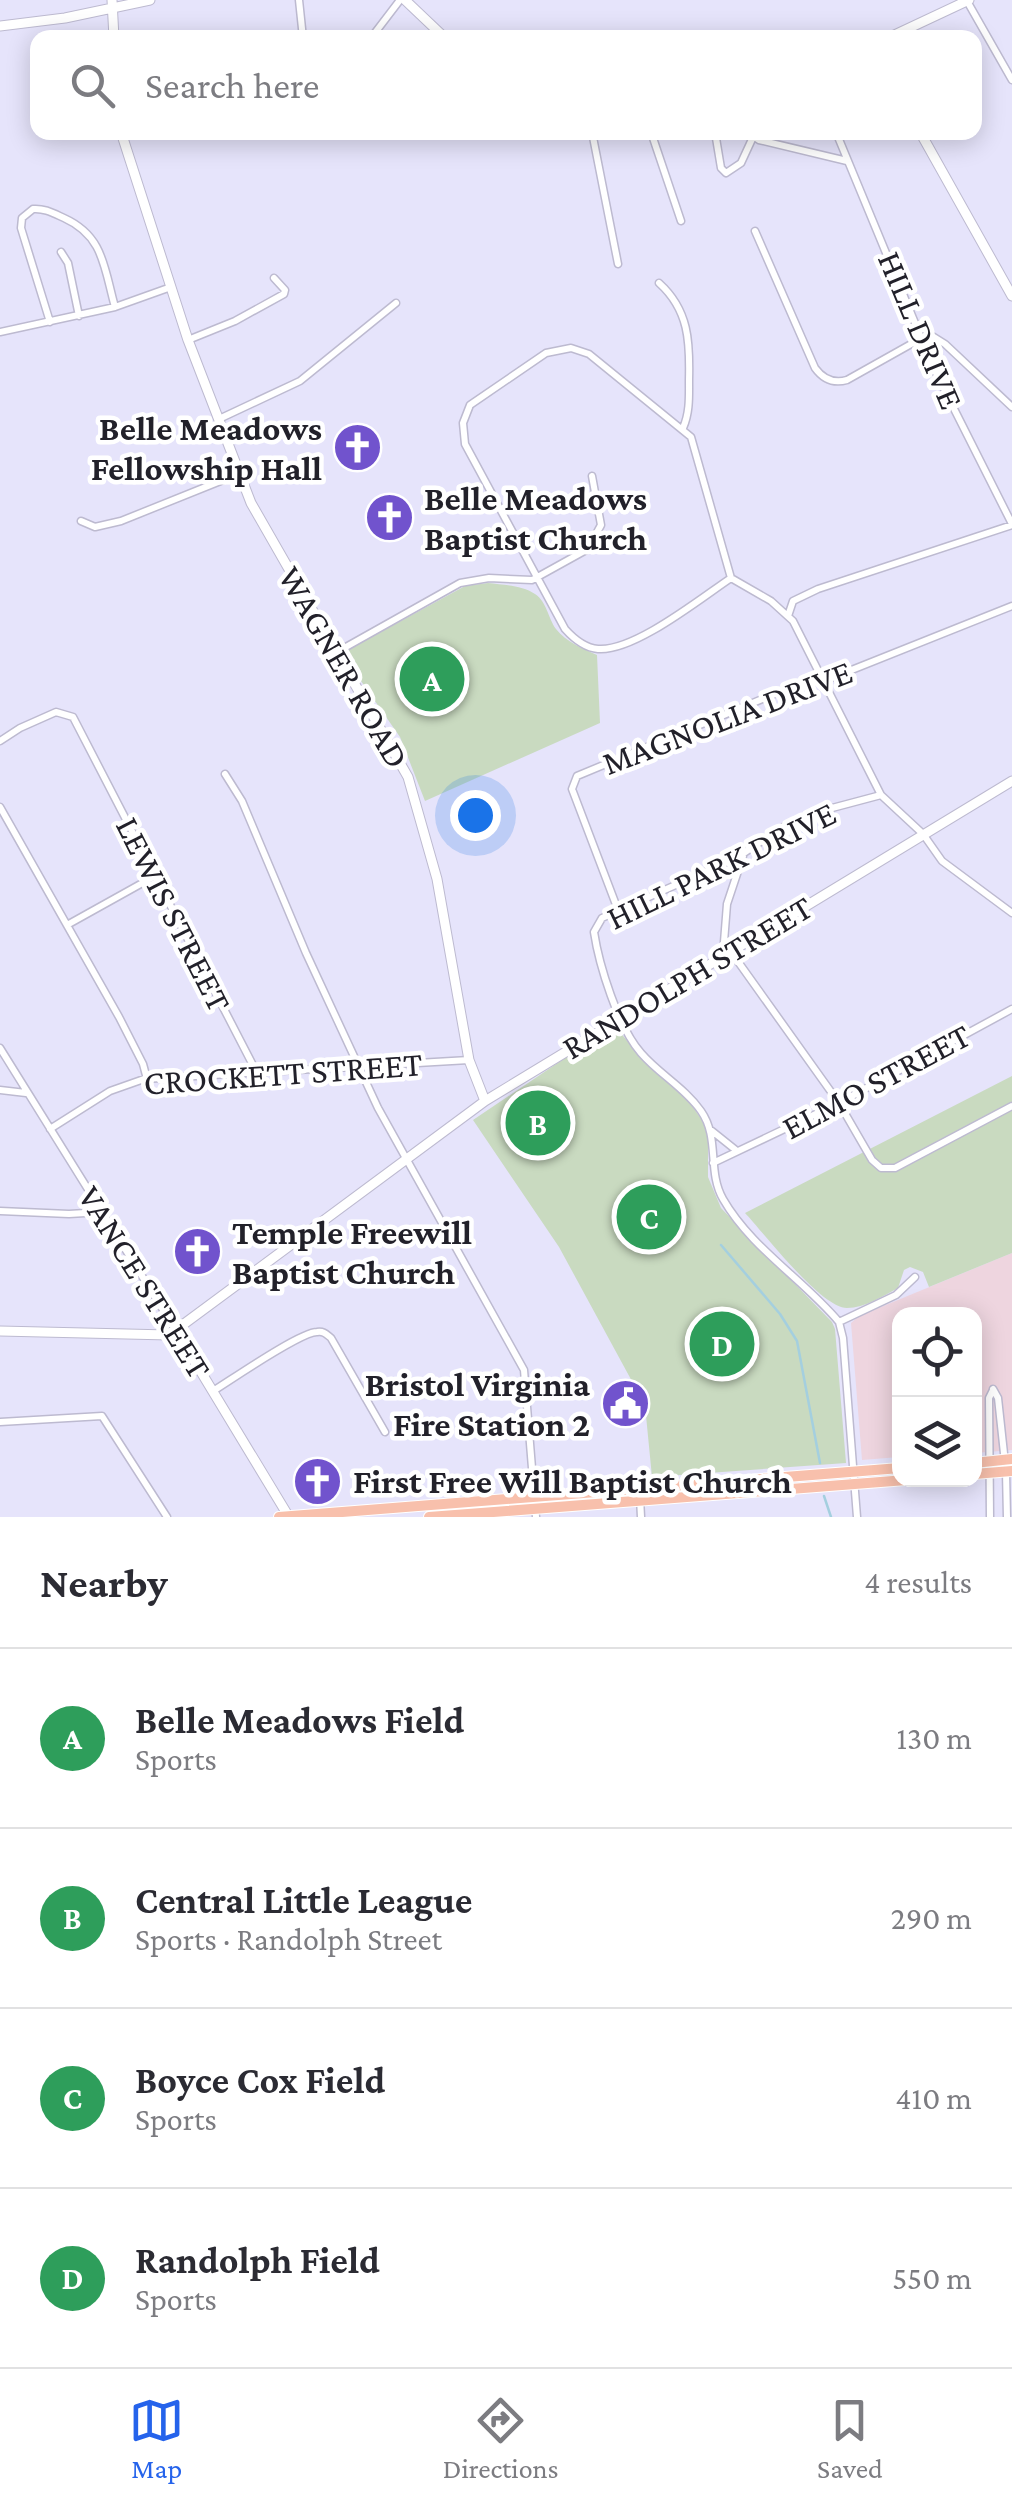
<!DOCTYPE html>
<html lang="en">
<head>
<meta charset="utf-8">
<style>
	body { margin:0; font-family:"Crimson Pro",serif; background:#f7f7f7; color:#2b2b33 }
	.controls { position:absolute; right:30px; bottom:30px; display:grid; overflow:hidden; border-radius:20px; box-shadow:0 5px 25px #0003 }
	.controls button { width:90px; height:90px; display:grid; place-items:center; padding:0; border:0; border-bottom:2px solid #e1e1e2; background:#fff; color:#2b2b33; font:50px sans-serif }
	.you { position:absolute; left:475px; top:815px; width:35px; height:35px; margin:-25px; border:8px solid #fff; border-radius:50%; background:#1a73e8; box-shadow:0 0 0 15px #1a73e833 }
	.badge { display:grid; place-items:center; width:65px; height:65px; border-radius:50%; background:#2563eb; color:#fff; font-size:32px; font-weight:700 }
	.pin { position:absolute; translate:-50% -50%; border:5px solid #fff; box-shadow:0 2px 10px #0006 }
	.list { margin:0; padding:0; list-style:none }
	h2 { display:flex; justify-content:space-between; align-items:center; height:130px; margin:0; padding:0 40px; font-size:42px }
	h2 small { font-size:32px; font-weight:400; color:#7c7c81 }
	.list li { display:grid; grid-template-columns:65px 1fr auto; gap:30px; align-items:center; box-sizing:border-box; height:180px; padding:0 40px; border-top:2px solid #e1e1e2 }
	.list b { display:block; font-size:38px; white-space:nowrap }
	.list p { margin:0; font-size:32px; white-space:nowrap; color:#7c7c81 }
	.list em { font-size:32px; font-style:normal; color:#7c7c81 }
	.icon { flex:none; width:55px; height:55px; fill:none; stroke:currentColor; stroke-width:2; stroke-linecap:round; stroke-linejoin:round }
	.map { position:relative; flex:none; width:1012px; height:1517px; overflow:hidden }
	.search { position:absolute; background:#fff; box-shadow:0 5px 25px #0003; left:30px; right:30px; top:30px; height:110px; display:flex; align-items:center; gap:25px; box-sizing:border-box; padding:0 35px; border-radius:20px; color:#7c7c81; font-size:38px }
	.sheet { height:850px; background:#fff }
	nav { display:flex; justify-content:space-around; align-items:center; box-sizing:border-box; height:140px; border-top:2px solid #e1e1e2; background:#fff; font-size:28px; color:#7c7c81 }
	nav a { display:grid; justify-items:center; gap:5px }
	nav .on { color:#2563eb }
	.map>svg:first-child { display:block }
</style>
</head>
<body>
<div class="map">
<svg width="1012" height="1517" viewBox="0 0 1012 1517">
	<rect width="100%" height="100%" fill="#e6e4fb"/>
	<path fill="#eed5df" d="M 1012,1253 L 1012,1450 L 975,1453 L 974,1314 L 900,1314 L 899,1457 L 862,1460 L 851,1323 L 859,1316 Z"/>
	<path fill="#c9dac0" d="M 488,583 C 504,585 522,585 535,594 C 547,602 548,618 556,629 C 566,642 582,648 597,655 L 600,723 L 425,801 L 400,737 L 345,658 L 346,651 L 465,586 Z
		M 614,1025 L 644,1061 L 688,1100 L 704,1123 L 708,1138 L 708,1177 L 721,1208 L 832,1322 L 835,1329 L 846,1463 L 652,1477 L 643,1385 L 634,1385 L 559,1247 L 473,1120 Z
		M 1012,1076 L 1012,1253 L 929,1287 L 923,1272 L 910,1267 L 904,1270 L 898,1288 C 883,1296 865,1308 847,1308 C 821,1308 764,1233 745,1213 Z"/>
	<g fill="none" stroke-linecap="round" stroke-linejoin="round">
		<path stroke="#a4cfdf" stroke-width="2.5" d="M 721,1245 L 780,1314 L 797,1341 L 820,1463
			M 824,1496 L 831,1517"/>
		<defs>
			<path id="minor" d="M 299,0 L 303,38
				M 967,1 L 1012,80
				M 371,38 L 400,0
				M 592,132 L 618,264
				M 651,132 L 681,221
				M 715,132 L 721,168 L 726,173 L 741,163 L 753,137
				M 747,132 L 759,140 L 847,161
				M 836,132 L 934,369 L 1012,524
				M 755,231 L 815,368 C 823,379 833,384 847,380 L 929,334 L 945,344 L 1012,407
				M 61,252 L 68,263 L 79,316
				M 659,283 C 689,310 690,342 689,380 C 689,396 690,412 683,428
				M 50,322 L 21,228 L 22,218 L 33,209 C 44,208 53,213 64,218 C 104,236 104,268 115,307
				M 0,332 L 115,307 L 171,287
				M 188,340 L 235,321 L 284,294 L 285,290 L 274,278
				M 571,348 L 589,354 L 691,437 L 731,578 C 701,598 634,652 598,649 C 585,648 574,639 565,629 L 465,444 L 463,423 L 470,405 L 546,353 Z
				M 219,419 L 300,381 L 396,303
				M 81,521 L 95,527 L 121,521 L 238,474
				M 731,578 L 771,601 L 793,621 L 881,795 L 923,834 L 942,861 L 1012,913
				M 788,616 L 793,601 L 818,589 L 1012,525
				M 337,652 L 460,583 L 489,578 L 532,580 L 588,549 L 601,525 L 592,476
				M 0,741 L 20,728 L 56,712 L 73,717 L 257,1073
				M 225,774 L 242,801 L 306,953 L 378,1108 L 524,1370 L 536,1517
				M 0,807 L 119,1017 L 143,1064 L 147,1079
				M 743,856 L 727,904 L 724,942 L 839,1103 L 872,1160 L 881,1168 L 895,1168 L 1012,1106
				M 618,910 L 572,789 L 577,776 L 813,678 L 829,679 L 1012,606
				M 67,925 L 155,876
				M 0,1048 L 175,1329
				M 0,1090 L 26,1093
				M 50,1129 L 110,1091 L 144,1079 L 469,1060
				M 712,1131 L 737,1151
				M 713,1163 L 839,1103 L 1012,1009
				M 0,1211 L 69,1214 L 102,1212
				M 839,1322 L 896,1295 L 915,1277
				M 993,1389 L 998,1398 L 1006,1472 L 1007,1517
				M 213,1391 C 231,1380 300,1332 317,1332 C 324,1331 326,1334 331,1338 L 385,1432
				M 0,1422 L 102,1416 L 167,1517
				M 640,1498 L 641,1517
				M 857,1517 L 843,1338 L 839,1322 C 804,1280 751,1248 723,1199 C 707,1171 720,1138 701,1111 C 685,1088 659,1074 641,1053 C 618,1027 599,965 594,932 L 602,918 L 738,857 L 781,828 L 817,812 L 881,795
				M 990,1517 L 989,1398 L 993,1390"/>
			<path id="tertiary" d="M 112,0 L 114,38
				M 405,0 L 445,38
				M 0,26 L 65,18 L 150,0
				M 888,38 L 969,0
				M 121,132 L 188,340 L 251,503 L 408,777 L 437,879 L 469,1060 L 485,1101
				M 920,132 L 1012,296
				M 175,1329 L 289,1517
				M 0,1331 L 169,1335 L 485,1101 L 1012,781"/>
			<path id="primary" d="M 974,1463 L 1012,1459
				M 974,1474 L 1012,1471
				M 279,1517 L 900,1468
				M 429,1517 L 906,1480"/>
		</defs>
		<use href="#minor" stroke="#bdbad0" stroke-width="9"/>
		<use href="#tertiary" stroke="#bdbad0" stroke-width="11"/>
		<use href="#primary" stroke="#fff" stroke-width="12"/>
		<use href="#minor" stroke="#fff" stroke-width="6"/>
		<use href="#tertiary" stroke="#fff" stroke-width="9"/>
		<use href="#primary" stroke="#f8c0ac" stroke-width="10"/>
	</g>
	<defs>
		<symbol id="church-disc" viewBox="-11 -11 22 22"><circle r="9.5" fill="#7153cd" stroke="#fff"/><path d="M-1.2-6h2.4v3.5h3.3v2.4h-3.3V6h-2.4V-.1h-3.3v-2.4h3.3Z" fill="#fff"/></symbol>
		<symbol id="civic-disc" viewBox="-11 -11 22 22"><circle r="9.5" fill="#7153cd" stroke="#fff"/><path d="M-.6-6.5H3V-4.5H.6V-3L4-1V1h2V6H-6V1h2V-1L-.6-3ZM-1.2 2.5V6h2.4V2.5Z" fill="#fff"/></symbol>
	</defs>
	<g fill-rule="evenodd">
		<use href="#church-disc" x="330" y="420" width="55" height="55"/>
		<use href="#church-disc" x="362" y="490" width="55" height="55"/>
		<use href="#church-disc" x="170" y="1224" width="55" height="55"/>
		<use href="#civic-disc" x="598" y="1376" width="55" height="55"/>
		<use href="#church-disc" x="290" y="1454" width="55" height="55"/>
	</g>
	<g text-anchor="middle" stroke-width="9" stroke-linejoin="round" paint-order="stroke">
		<g font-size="35" fill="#22212a" stroke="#fff">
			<text transform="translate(921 330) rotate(67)" y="12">HILL DRIVE</text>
			<text transform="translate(344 667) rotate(60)" y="12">WAGNER ROAD</text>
			<text transform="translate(727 717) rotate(-21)" y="12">MAGNOLIA DRIVE</text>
			<text transform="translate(721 865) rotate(-26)" y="12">HILL PARK DRIVE</text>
			<text transform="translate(174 914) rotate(63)" y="12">LEWIS STREET</text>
			<text transform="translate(687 977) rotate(-31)" y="12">RANDOLPH STREET</text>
			<text transform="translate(283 1073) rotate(-4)" y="12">CROCKETT STREET</text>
			<text transform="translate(876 1081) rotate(-28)" y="12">ELMO STREET</text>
			<text transform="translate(145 1282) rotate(58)" y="12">VANCE STREET</text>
		</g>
		<g font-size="35" font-weight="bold" fill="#22212a" stroke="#fff" text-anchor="start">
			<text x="322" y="440" text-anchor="end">Belle Meadows<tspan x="322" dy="40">Fellowship Hall</tspan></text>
			<text x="424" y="510">Belle Meadows<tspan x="424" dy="40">Baptist Church</tspan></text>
			<text x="232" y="1244">Temple Freewill<tspan x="232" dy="40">Baptist Church</tspan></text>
			<text x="590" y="1396" text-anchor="end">Bristol Virginia<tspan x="590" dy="40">Fire Station 2</tspan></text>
			<text x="353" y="1493">First Free Will Baptist Church</text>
		</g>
	</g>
</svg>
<div class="controls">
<button><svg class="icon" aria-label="locate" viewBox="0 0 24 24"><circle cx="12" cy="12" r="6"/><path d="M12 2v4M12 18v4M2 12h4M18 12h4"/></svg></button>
<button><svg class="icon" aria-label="layers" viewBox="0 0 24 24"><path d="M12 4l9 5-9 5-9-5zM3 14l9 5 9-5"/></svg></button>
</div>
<div class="you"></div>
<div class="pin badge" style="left:432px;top:679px;background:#2e9e5b">A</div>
<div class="pin badge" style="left:538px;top:1123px;background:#2e9e5b">B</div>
<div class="pin badge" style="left:649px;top:1217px;background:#2e9e5b">C</div>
<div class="pin badge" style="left:722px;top:1344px;background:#2e9e5b">D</div>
<div class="search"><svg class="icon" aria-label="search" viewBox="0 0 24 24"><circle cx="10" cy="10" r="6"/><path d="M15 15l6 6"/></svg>Search here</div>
</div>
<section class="sheet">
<h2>Nearby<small>4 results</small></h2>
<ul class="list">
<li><span class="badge" style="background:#2e9e5b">A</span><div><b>Belle Meadows Field</b><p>Sports</p></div><em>130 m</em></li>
<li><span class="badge" style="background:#2e9e5b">B</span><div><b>Central Little League</b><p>Sports · Randolph Street</p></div><em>290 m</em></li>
<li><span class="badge" style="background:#2e9e5b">C</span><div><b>Boyce Cox Field</b><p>Sports</p></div><em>410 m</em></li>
<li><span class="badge" style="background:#2e9e5b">D</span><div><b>Randolph Field</b><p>Sports</p></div><em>550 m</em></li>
</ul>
</section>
<nav>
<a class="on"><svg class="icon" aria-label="map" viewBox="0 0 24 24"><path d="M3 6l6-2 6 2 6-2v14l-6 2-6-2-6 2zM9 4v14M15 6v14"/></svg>Map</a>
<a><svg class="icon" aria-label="directions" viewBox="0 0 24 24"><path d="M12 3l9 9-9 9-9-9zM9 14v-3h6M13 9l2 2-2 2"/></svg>Directions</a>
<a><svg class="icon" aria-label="saved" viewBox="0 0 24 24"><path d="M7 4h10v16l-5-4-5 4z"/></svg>Saved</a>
</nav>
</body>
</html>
